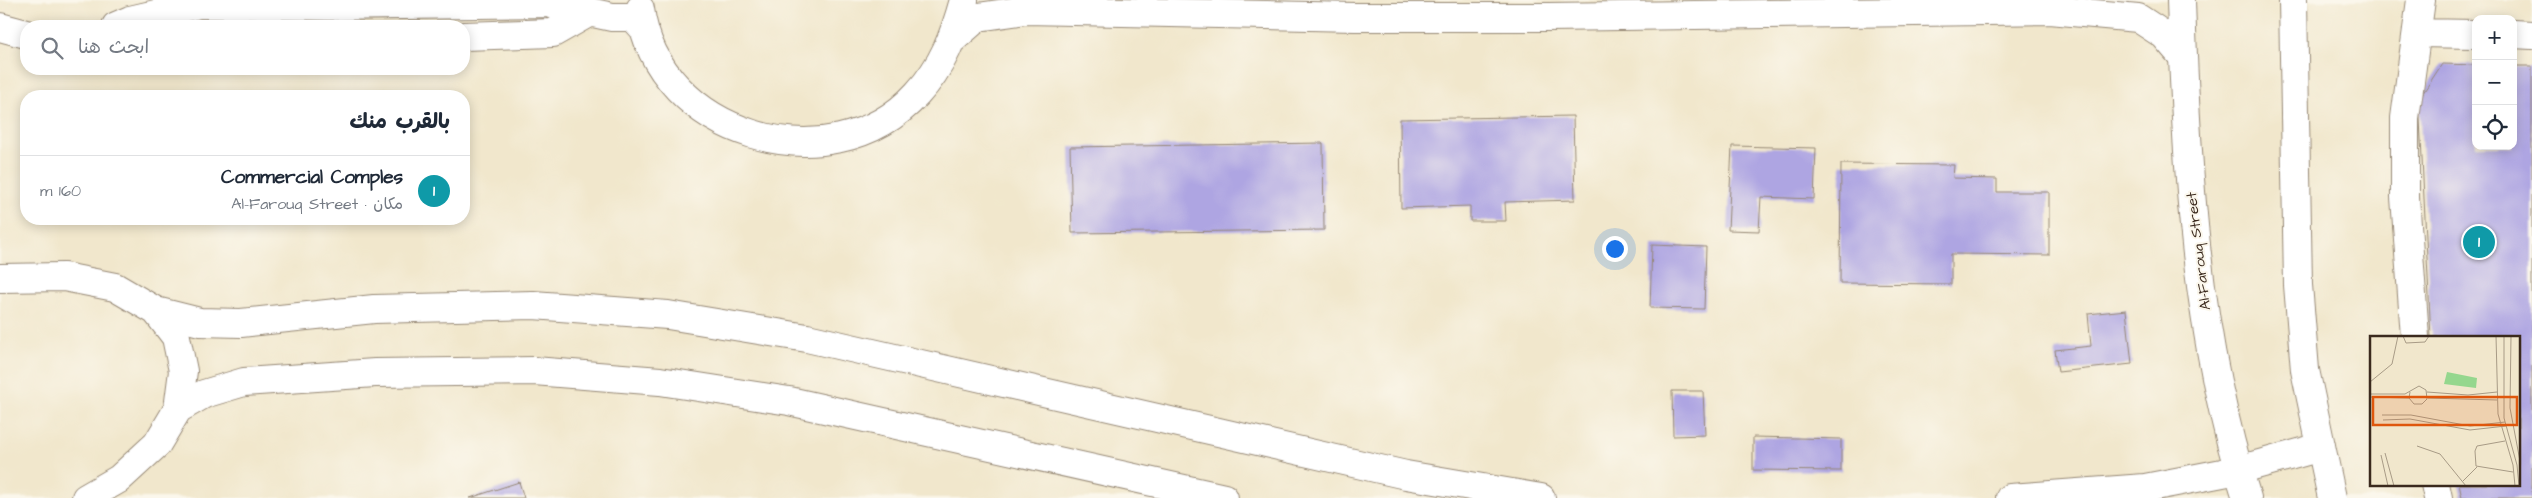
<!DOCTYPE html>
<html lang="ar">
<head>
<meta charset="utf-8">
<style>
	body { margin:0; font-family:"Architects Daughter","Playpen Sans Arabic",sans-serif; background:#f2f2f3; color:#1f2937; direction:rtl }
	.controls { position:absolute; right:15px; top:15px; display:grid; overflow:hidden; border-radius:10px; box-shadow:0 2px 12px #0003 }
	.controls button { width:45px; height:45px; display:grid; place-items:center; padding:0; border:0; border-bottom:1px solid #e0e1e3; background:#fff; color:#1f2937; font:25px sans-serif }
	.you { position:absolute; left:1614px; top:248px; width:18px; height:18px; margin:-12px; border:4px solid #fff; border-radius:50%; background:#1a73e8; box-shadow:0 0 0 8px #1a73e833 }
	.badge { display:grid; place-items:center; width:32px; height:32px; border-radius:50%; background:#c8321e; color:#fff; font-size:16px; font-weight:700 }
	.pin { position:absolute; translate:-50% -50%; border:2px solid #fff; box-shadow:0 1px 5px #0006 }
	.list { margin:0; padding:0; list-style:none }
	h2 { display:flex; justify-content:space-between; align-items:center; height:65px; margin:0; padding:0 20px; font-size:21px }
	h2 small { font-size:16px; font-weight:400; color:#747a83 }
	.list li { display:grid; grid-template-columns:32px 1fr auto; gap:15px; align-items:center; box-sizing:border-box; height:70px; padding:0 20px; border-top:1px solid #e0e1e3 }
	.list b { display:block; font-size:19px; white-space:nowrap }
	.list p { margin:0; font-size:16px; white-space:nowrap; color:#747a83 }
	.list em { font-size:16px; font-style:normal; color:#747a83 }
	.icon { flex:none; width:28px; height:28px; fill:none; stroke:currentColor; stroke-width:2; stroke-linecap:round; stroke-linejoin:round }
	.map { position:relative; flex:none; width:2532px; height:498px; overflow:hidden; direction:ltr }
	.search { position:absolute; background:#fff; box-shadow:0 2px 12px #0003; left:20px; top:20px; width:450px; height:55px; display:flex; align-items:center; gap:12px; box-sizing:border-box; padding:0 18px; border-radius:20px; color:#747a83; font-size:19px }
	.panel { position:absolute; background:#fff; box-shadow:0 2px 12px #0003; left:20px; top:90px; width:450px; height:135px; border-radius:20px; direction:rtl }
	.map>svg:first-child { display:block }
</style>
</head>
<body>
<div class="map">
<svg width="2532" height="498" viewBox="0 0 2532 498">
	<rect width="100%" height="100%" fill="#fbf7ec"/>
	<filter id="ink" filterUnits="userSpaceOnUse"><feTurbulence type="fractalNoise" baseFrequency=".02" numOctaves="2"/><feDisplacementMap in="SourceGraphic" scale="10" xChannelSelector="R" yChannelSelector="G"/><feConvolveMatrix kernelMatrix="1 2 1 2 8 2 1 2 1" color-interpolation-filters="sRGB"/></filter>
	<filter id="wash" filterUnits="userSpaceOnUse"><feTurbulence type="fractalNoise" baseFrequency=".0096" numOctaves="4" result="noise"/><feDisplacementMap in="SourceGraphic" scale="20" xChannelSelector="R" yChannelSelector="G"/><feGaussianBlur stdDeviation="1.12" result="paint"/><feColorMatrix in="noise" values="0 0 0 0 0 0 0 0 0 0 0 0 0 0 0 0 0 1.4 0 .05"/><feComposite in="paint" operator="in"/></filter>
	<g filter="url(#wash)">
		<rect width="100%" height="100%" fill="#f1e7cc"/>
		<g id="blocks">
			<path fill="#aea5e2" d="M 2442,64 L 2476,65 L 2476,146 L 2513,146 L 2513,66 L 2532,66 L 2532,498 L 2462,498 L 2459,484 L 2518,484 L 2518,337 L 2431,337 L 2419,99 Z
				M 1573,116 L 1575,200 L 1505,202 L 1506,221 L 1470,221 L 1470,206 L 1401,208 L 1400,119 Z
				M 1323,143 L 1324,230 L 1072,233 L 1070,147 Z
				M 1732,146 L 1816,148 L 1814,199 L 1761,197 L 1759,231 L 1728,230 Z
				M 1841,164 L 1954,165 L 1953,178 L 1997,179 L 1997,192 L 2049,192 L 2049,255 L 1951,254 L 1951,284 L 1840,283 Z
				M 1652,245 L 1706,247 L 1704,309 L 1650,308 Z
				M 2126,310 L 2132,364 L 2058,372 L 2055,350 L 2091,346 L 2088,314 Z
				M 1672,391 L 1703,391 L 1705,435 L 1673,436 Z
				M 1753,437 L 1841,439 L 1841,471 L 1753,470 Z
				M 519,482 L 524,498 L 470,498 Z"/>
		</g>
	</g>
	<g filter="url(#ink)">
		<use href="#blocks" fill-opacity="0" stroke="#968875" stroke-width="1"/>
		<g fill="none" stroke-linecap="round" stroke-linejoin="round">
			<defs>
				<path id="minor" d="M 640,9 C 657,135 831,188 917,94 C 943,66 954,36 964,0
					M 116,26 L 130,20 L 199,4 L 328,6 L 547,3 L 612,17 L 633,17 L 643,28
					M 0,27 L 26,34
					M 2417,33 L 2476,34
					M 2513,34 L 2532,35
					M 464,36 L 553,33 L 590,12
					M 953,39 L 978,17 L 1026,10 L 1355,17 L 1548,17 L 2050,10 L 2138,18 L 2164,35 L 2182,56
					M 0,278 L 64,277 L 115,287 L 156,311 L 176,337 L 183,371 L 178,409 L 157,444 L 119,479 L 86,498
					M 156,311 L 200,322 L 241,323 L 374,309 L 533,305 L 668,315 L 807,338 L 1406,475 L 1541,498
					M 2415,337 L 2405,197 L 2405,118 L 2421,0
					M 178,409 L 204,394 L 244,382 L 375,373 L 534,371 L 660,381 L 789,401 L 1224,498
					M 2435,484 L 2438,498
					M 2010,498 L 2145,488 L 2238,470 L 2321,447"/>
				<path id="major" d="M 2181,0 C 2186,166 2196,339 2247,498
					M 2293,0 L 2298,285 L 2305,370 L 2332,498"/>
			</defs>
			<use href="#minor" stroke="#968875" stroke-width="30"/>
			<use href="#major" stroke="#968875" stroke-width="30"/>
			<use href="#minor" stroke="#fff" stroke-width="28"/>
			<use href="#major" stroke="#fff" stroke-width="28"/>
		</g>
	</g>
	<g text-anchor="middle" stroke-width="4" stroke-linejoin="round" paint-order="stroke">
		<g font-size="15" fill="#3b2a1e" stroke="#fbf7ec">
			<text transform="translate(2198 251) rotate(-97)" y="5">Al-Farouq Street</text>
		</g>
	</g>
	<g transform="translate(2370 336)">
		<rect width="150" height="150" fill="#f1e7cc"/>
		<path d="M 77,36 L 107,42 L 106,52 L 74,48 Z" fill="#95d78e"/>
		<path fill="none" stroke="#a89b86" stroke-width="1" d="M 33,0 L 36,7 L 55,6 L 59,0M 126,0 L 128,78 L 143,129 L 145,150M 134,0 L 134,82 L 147,129 L 149,150M 141,0 L 140,72 L 150,125M 0,46 L 22,28 L 28,0M 57,56 L 98,59 L 127,56M 0,58 L 35,58 L 49,50 L 56,54 L 57,63 L 52,68 L 44,68 L 39,62 L 40,56M 0,61 L 39,62M 58,62 L 127,64M 12,79 L 41,79 L 100,90 L 135,86M 13,84 L 40,83 L 100,94 L 136,90M 135,105 L 107,110 L 105,115 L 106,130 L 143,136M 47,110 L 70,118 L 96,150M 15,117 L 24,150M 11,119 L 18,150M 93,145 L 107,131"/>
		<path fill="#df570d" fill-opacity="0.15" stroke="#df570d" stroke-width="2.5" d="M 3,61 L 147,61 L 147,89 L 3,89 Z"/>
		<rect width="150" height="150" fill="none" stroke="#3b2a1e" stroke-width="2.5"/>
	</g>
</svg>
<div class="controls">
<button>+</button>
<button>−</button>
<button><svg class="icon" aria-label="locate" viewBox="0 0 24 24"><circle cx="12" cy="12" r="6"/><path d="M12 2v4M12 18v4M2 12h4M18 12h4"/></svg></button>
</div>
<div class="you"></div>
<div class="pin badge" style="left:2479px;top:242px;background:#0f9aa8">1</div>
<div class="search"><svg class="icon" aria-label="search" viewBox="0 0 24 24"><circle cx="10" cy="10" r="6"/><path d="M15 15l6 6"/></svg>ابحث هنا</div>
<section class="panel">
<h2>بالقرب منك<small></small></h2>
<ul class="list">
<li><span class="badge" style="background:#0f9aa8">1</span><div><b>Commercial Comples</b><p>مكان · Al-Farouq Street</p></div><em>160 m</em></li>
</ul>
</section>
</div>
</body>
</html>
